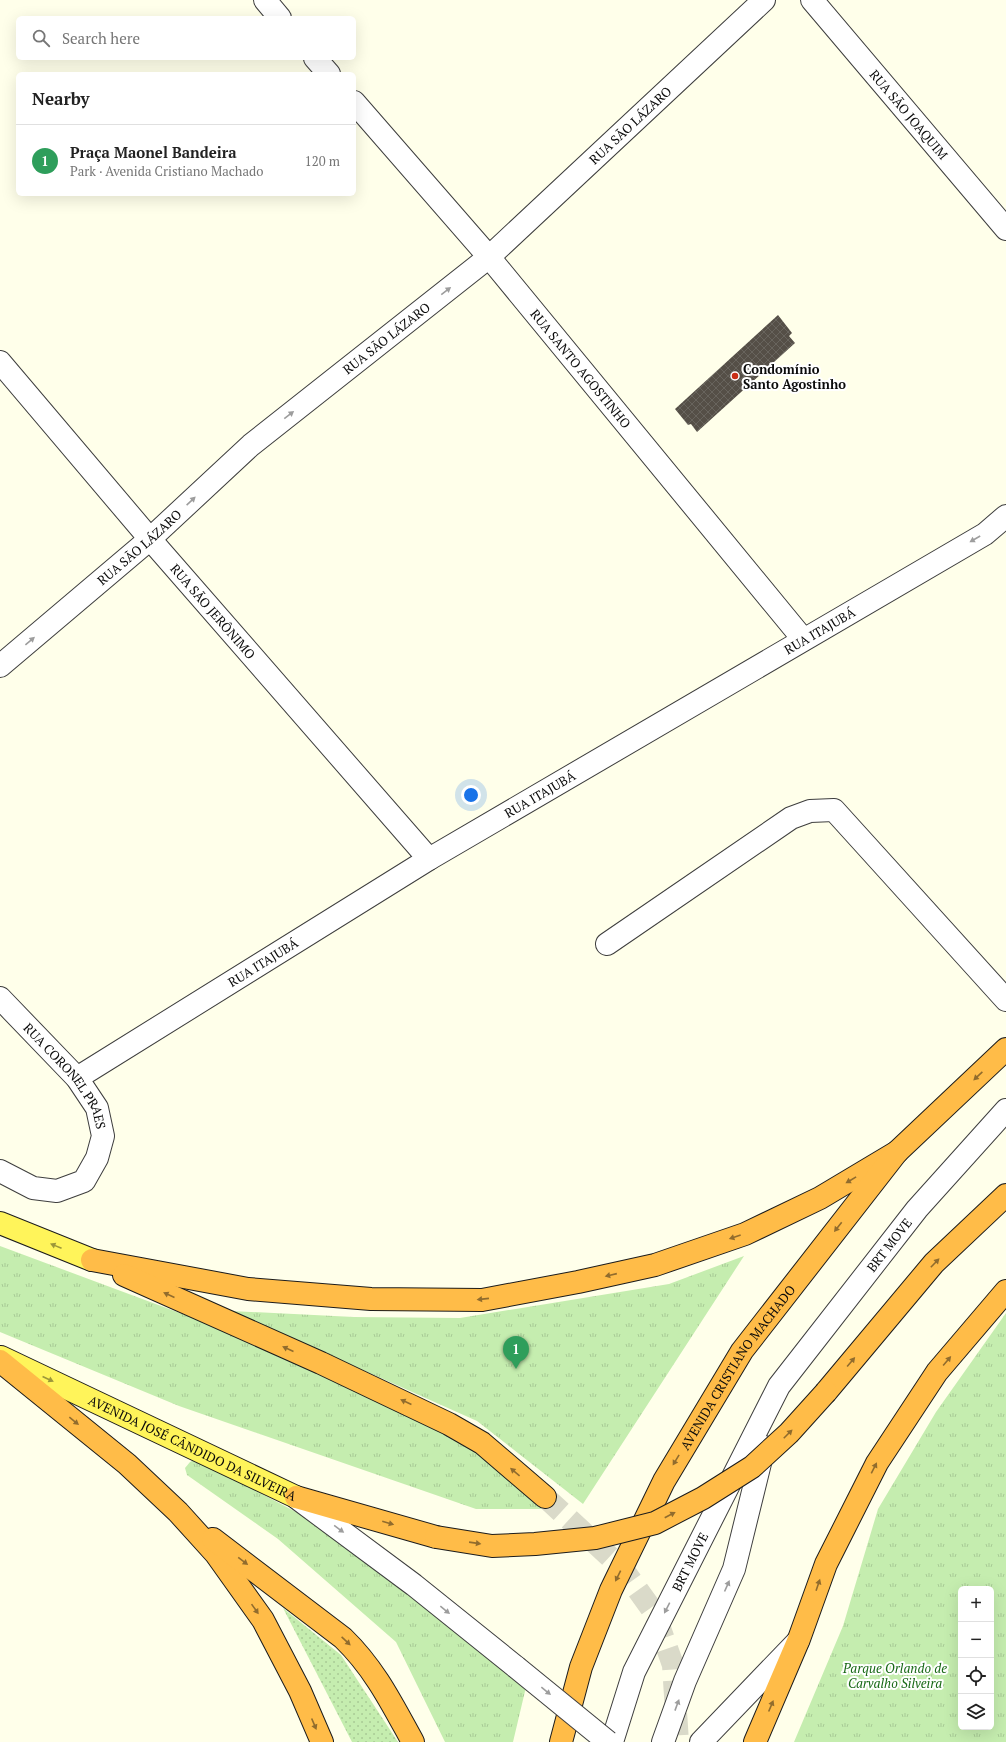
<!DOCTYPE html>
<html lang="en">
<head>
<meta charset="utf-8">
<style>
	body { margin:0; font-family:"PT Serif",serif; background:#f6f6f6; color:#222 }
	.controls { position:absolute; right:12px; bottom:12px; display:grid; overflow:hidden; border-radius:6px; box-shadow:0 4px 16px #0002 }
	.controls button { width:36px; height:36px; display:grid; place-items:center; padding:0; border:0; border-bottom:1px solid #e0e0e0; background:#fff; color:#222; font:20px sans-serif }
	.you { position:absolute; left:471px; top:795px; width:14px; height:14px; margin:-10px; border:3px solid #fff; border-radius:50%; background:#1a73e8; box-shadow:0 0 0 6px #1a73e833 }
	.badge { display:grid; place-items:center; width:26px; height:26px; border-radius:50%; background:#111827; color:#fff; font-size:13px; font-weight:700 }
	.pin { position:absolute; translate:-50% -33px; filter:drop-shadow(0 1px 2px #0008) }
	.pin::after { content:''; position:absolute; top:21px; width:14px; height:12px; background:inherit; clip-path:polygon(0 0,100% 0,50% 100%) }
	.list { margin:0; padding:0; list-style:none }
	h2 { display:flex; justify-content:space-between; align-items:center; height:52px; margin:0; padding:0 16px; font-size:17px }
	h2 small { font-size:13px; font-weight:400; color:#767676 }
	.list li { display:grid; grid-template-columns:26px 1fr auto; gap:12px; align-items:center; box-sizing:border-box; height:72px; padding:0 16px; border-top:1px solid #e0e0e0 }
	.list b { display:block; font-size:15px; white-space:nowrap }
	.list p { margin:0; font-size:13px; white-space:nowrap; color:#767676 }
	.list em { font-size:13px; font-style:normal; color:#767676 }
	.icon { flex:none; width:22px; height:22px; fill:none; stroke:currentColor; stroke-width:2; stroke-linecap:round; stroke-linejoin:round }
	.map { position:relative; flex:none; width:1006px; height:1742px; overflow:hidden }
	.search { position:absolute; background:#fff; box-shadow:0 4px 16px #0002; left:16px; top:16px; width:340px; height:44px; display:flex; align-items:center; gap:10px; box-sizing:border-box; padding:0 14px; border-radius:6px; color:#767676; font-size:15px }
	.panel { position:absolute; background:#fff; box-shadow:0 4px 16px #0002; left:16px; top:72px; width:340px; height:124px; border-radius:6px }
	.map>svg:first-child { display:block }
</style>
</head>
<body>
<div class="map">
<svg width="1006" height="1742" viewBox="0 0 1006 1742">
	<defs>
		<pattern id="grass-dots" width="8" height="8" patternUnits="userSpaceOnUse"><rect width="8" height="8" fill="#c5edaf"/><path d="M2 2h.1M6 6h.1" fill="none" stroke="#a8ca95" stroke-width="1.8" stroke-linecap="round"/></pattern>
		<pattern id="park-tufts" width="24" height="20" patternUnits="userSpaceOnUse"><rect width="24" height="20" fill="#c5edaf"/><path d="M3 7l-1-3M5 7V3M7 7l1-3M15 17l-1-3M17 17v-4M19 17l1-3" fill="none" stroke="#a8ca95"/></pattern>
		<pattern id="building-cross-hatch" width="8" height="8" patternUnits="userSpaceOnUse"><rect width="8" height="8" fill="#554f47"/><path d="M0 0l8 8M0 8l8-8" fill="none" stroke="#68645d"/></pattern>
	</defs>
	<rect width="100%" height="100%" fill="#ffffea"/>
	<path fill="url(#grass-dots)" d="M 283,1608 L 341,1655 L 398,1742 L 352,1742 Z"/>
	<path fill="url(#park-tufts)" fill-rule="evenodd" d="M 0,1246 L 196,1319 L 400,1410 L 479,1451 L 545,1509 L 476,1509 L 179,1406 L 0,1332 Z
		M 744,1256 L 583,1504 L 477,1421 L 231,1311 L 354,1317 L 460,1318 L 669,1284 Z
		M 1006,1313 L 1006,1742 L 794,1742 L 843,1626 L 878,1509 L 936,1412 ZM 961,1589 L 991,1589 L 991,1727 L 961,1727 Z
		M 196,1459 L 315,1522 L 526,1687 L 513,1742 L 445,1742 L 396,1642 L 278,1539 L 187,1475 L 185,1468 L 190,1462 Z"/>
	<path fill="url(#building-cross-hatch)" d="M 778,315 L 792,333 L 789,336 L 795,343 L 697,432 L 691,424 L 688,425 L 675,409 Z"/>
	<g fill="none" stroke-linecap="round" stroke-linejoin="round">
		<path stroke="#dadac9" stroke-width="22" stroke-dasharray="22 11" stroke-linecap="butt" d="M 545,1497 L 623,1569 L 655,1614 L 673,1665 L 678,1742"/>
		<defs>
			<g id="minor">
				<path d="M 265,0 L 280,18"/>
				<path id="s1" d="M 812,0 L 1006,229"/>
				<path d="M 315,58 L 329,74"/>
				<path id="s2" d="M 354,102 L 489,257 L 803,639"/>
				<path id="s3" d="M 0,362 L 150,539 L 429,859"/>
				<path id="s4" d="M 0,666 L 150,539 L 251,445 L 489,257 L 764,0"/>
				<path d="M 607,944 L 791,818 L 810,811 L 834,810 L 1006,1000"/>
				<path id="s5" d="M 0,998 L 77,1078 L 97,1108 L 103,1136 L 97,1158 L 84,1181 L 57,1191 L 33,1188 L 0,1171"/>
				<path id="s6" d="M 77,1078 L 429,859 L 985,534 L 1006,516"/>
				<path d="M 297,1498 L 414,1585 L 516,1667"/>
				<path id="s7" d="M 612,1742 L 634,1672 L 779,1386 L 917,1209 L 1006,1110"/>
				<path d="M 663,1742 L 685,1681 L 734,1569 L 764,1447"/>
				<path d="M 701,1742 L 798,1641"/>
			</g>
			<g id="major">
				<path d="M 0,1223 L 92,1260"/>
				<path id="s8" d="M 1,1357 L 296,1497"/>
			</g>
			<g id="highway">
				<path d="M 92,1260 L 248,1289 L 371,1299 L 482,1300 L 578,1282 L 655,1265 L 745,1234 L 820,1198 L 897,1152"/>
				<path d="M 124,1275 L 321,1363 L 449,1424 L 482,1443 L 545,1497"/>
				<path d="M 0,1361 L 127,1464 L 178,1512 L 216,1554 L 263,1620 L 300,1691 L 322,1742"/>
				<path d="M 826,1392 L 934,1263 L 1006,1195"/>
				<path d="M 296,1497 L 436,1537"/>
				<path d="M 213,1539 L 343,1638 C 375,1669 392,1704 413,1742"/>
				<path id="s9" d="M 561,1742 L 581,1667 L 611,1590 L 664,1481 L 742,1351 L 897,1152 L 1006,1049"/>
				<path d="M 755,1742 L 799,1639 L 826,1564 L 877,1463 L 937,1372 L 1006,1291"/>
			</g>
		</defs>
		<use href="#minor" stroke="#3e3e3e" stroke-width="24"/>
		<use href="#major" stroke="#1c1c1c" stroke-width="24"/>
		<use href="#highway" stroke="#1c1c1c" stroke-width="24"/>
		<use href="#minor" stroke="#fff" stroke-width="22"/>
		<use href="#major" stroke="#fff45a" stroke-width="22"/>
		<use href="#highway" stroke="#ffbc48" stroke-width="22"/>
		<defs>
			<path id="minor-bridge" d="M 516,1667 L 608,1742"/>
			<path id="highway-bridge" d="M 436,1537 L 492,1546 L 535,1544 L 595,1538 L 655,1523 L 703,1498 L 752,1467 L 789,1433 L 826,1392"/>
		</defs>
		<use href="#minor-bridge" stroke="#3e3e3e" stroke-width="24" stroke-linecap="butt"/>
		<use href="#highway-bridge" stroke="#1c1c1c" stroke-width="24" stroke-linecap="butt"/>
		<use href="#minor-bridge" stroke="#fff" stroke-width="22"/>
		<use href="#highway-bridge" stroke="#ffbc48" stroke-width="22"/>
	</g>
	<defs><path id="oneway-solid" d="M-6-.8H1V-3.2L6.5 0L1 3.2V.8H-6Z"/></defs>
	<g fill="#9d9d9d">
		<use href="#oneway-solid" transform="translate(446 291) rotate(-38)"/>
		<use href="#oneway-solid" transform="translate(289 415) rotate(-38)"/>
		<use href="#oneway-solid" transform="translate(191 501) rotate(-43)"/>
		<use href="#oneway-solid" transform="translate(975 539) rotate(150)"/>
		<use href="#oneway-solid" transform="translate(30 641) rotate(-40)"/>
		<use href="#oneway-solid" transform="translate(339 1529) rotate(36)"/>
		<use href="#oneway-solid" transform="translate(727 1586) rotate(-66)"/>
		<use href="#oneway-solid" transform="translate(667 1608) rotate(117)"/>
		<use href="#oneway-solid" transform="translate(445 1610) rotate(39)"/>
		<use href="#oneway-solid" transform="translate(546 1691) rotate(39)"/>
		<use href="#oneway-solid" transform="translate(677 1705) rotate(-70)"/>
	</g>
	<g fill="#916c2d">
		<use href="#oneway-solid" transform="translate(978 1076) rotate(137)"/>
		<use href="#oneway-solid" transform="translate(851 1180) rotate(149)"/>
		<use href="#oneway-solid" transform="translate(838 1227) rotate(128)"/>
		<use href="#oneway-solid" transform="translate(735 1237) rotate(161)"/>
		<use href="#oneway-solid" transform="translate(935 1263) rotate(-46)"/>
		<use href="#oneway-solid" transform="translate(611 1275) rotate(167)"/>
		<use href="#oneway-solid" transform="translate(169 1295) rotate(-156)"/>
		<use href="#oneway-solid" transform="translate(483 1299) rotate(174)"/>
		<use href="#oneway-solid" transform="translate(288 1349) rotate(-156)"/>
		<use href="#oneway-solid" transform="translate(947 1361) rotate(-50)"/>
		<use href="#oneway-solid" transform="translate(851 1362) rotate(-50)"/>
		<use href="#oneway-solid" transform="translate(406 1402) rotate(-155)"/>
		<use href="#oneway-solid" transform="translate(74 1421) rotate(39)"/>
		<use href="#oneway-solid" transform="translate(788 1434) rotate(-45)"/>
		<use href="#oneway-solid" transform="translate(676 1460) rotate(121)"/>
		<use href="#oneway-solid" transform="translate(874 1468) rotate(-63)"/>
		<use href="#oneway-solid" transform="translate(515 1472) rotate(-140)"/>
		<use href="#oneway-solid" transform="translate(670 1515) rotate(-28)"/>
		<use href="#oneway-solid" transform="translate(388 1523) rotate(16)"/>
		<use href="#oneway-solid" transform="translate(475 1543) rotate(8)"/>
		<use href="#oneway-solid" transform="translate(243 1561) rotate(37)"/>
		<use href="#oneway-solid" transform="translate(618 1576) rotate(116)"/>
		<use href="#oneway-solid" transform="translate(818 1585) rotate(-71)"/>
		<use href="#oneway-solid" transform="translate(255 1609) rotate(55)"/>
		<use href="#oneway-solid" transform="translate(346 1641) rotate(43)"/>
		<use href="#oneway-solid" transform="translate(771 1706) rotate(-67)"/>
		<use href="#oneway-solid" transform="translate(314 1724) rotate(67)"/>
	</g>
	<g fill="#9d973a">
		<use href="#oneway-solid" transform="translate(56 1246) rotate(-158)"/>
		<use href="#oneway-solid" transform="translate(48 1379) rotate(25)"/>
	</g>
	<circle fill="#c92d16" stroke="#fff" stroke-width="1.5" cx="735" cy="376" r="4"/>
	<g text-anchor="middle" stroke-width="4" stroke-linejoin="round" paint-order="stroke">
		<g font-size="13" fill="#0b0b0b" stroke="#fff">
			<text dy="5" stroke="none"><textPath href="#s1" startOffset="150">RUA SÃO JOAQUIM</textPath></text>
			<text dy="5" stroke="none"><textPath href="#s4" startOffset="831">RUA SÃO LÁZARO</textPath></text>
			<text dy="5" stroke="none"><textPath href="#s4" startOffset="507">RUA SÃO LÁZARO</textPath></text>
			<text dy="5" stroke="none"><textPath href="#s2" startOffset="350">RUA SANTO AGOSTINHO</textPath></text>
			<text dy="5" stroke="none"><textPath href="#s4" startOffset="183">RUA SÃO LÁZARO</textPath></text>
			<text dy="5" stroke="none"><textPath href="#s3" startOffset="328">RUA SÃO JERÔNIMO</textPath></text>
			<text dy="5" stroke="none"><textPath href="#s6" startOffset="867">RUA ITAJUBÁ</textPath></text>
			<text dy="5" stroke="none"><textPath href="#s6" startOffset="543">RUA ITAJUBÁ</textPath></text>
			<text dy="5" stroke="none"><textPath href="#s6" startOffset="219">RUA ITAJUBÁ</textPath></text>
			<text dy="5" stroke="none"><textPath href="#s5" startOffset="103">RUA CORONEL PRAES</textPath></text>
			<text dy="5" stroke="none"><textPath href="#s7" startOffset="573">BRT MOVE</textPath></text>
			<text dy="5" stroke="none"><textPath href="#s9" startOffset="417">AVENIDA CRISTIANO MACHADO</textPath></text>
			<text dy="5" stroke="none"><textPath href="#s8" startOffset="212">AVENIDA JOSÉ CÂNDIDO DA SILVEIRA</textPath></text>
			<text dy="5" stroke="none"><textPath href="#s7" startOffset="197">BRT MOVE</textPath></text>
		</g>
		<g font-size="13" font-weight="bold" fill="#0b0b0b" stroke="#fff" text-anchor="start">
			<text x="743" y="374">Condomínio<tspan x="743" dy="15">Santo Agostinho</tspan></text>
		</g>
		<g font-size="13" font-style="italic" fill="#186916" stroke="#fff">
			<text x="895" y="1673">Parque Orlando de<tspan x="895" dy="15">Carvalho Silveira</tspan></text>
		</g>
	</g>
</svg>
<div class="controls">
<button>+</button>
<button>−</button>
<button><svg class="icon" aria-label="locate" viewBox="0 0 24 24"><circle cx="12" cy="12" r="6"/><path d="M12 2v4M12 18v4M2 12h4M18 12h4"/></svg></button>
<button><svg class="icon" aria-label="layers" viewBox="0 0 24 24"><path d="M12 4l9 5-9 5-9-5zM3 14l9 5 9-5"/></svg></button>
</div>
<div class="you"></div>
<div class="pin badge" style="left:516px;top:1369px;background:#2e9e5b">1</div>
<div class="search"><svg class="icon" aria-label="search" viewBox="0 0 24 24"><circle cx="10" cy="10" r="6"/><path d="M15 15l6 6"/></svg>Search here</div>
<section class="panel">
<h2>Nearby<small></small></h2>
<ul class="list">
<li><span class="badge" style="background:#2e9e5b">1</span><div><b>Praça Maonel Bandeira</b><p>Park · Avenida Cristiano Machado</p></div><em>120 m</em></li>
</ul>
</section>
</div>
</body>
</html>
